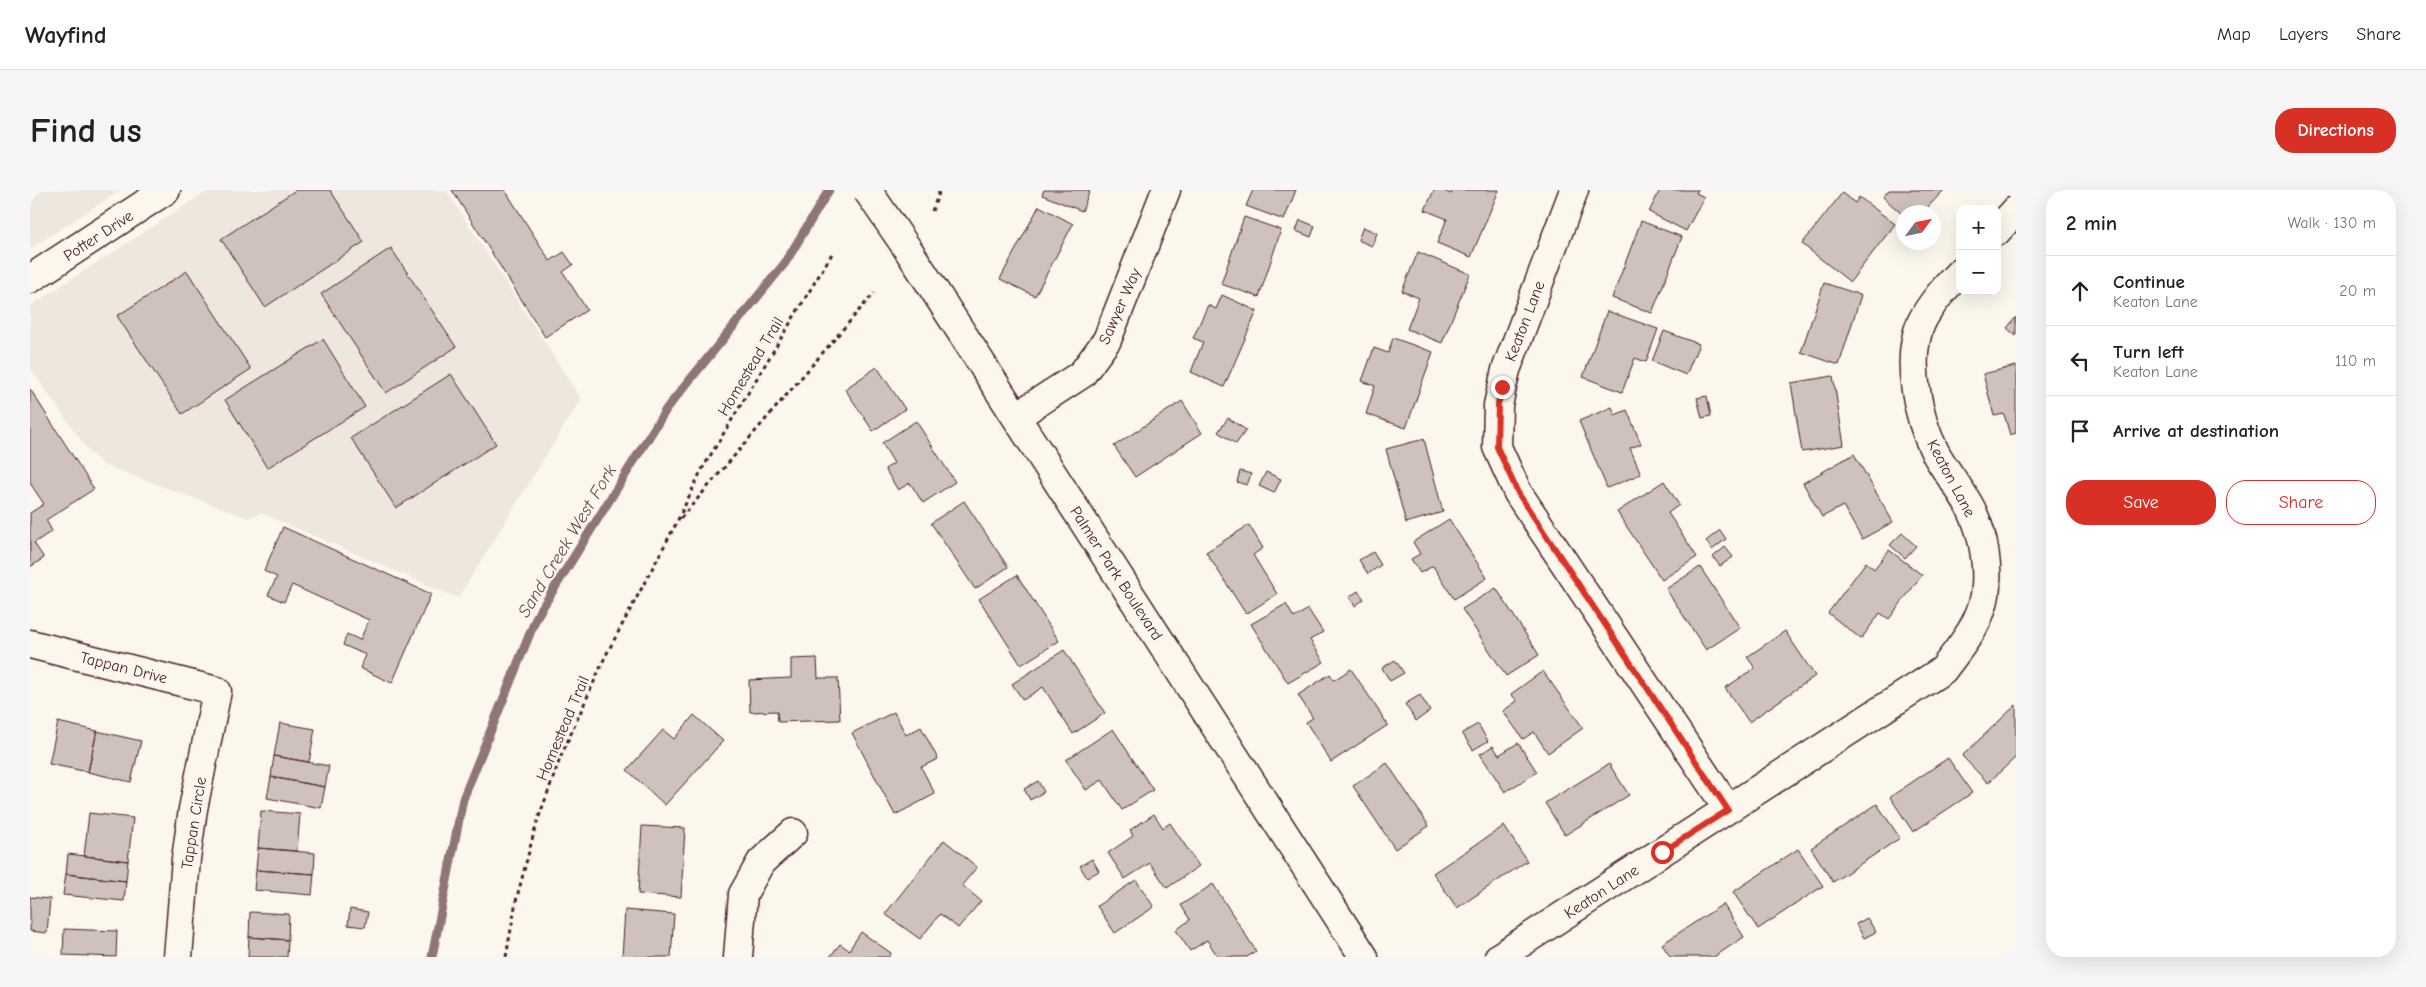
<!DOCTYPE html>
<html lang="en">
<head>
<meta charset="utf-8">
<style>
	body { margin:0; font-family:"Comic Neue",sans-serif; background:#f6f6f6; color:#222 }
	.controls { position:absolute; right:15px; top:15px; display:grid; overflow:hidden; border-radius:10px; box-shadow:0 5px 20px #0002 }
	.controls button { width:45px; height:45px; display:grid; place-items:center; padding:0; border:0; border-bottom:1px solid #e0e0e0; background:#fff; color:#222; font:25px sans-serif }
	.compass { position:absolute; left:1866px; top:15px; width:45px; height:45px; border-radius:50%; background:#fff; box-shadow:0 5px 20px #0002; rotate:57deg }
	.stop { position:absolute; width:15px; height:15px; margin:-11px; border:4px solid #d93025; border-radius:50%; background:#fff }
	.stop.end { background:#d93025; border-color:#fff; box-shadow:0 1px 5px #0008 }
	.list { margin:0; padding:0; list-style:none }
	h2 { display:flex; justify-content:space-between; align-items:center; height:65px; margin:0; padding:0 20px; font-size:21px }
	h2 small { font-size:16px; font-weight:400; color:#767676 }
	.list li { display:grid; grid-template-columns:32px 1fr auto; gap:15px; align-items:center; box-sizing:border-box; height:70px; padding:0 20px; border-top:1px solid #e0e0e0 }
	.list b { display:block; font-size:19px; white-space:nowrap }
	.list p { margin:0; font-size:16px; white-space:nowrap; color:#767676 }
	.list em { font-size:16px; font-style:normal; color:#767676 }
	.actions { display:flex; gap:10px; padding:15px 20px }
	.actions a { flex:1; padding:11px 0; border:1px solid #d93025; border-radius:20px; text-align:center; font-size:18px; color:#d93025 }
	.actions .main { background:#d93025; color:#fff }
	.icon { flex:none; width:28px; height:28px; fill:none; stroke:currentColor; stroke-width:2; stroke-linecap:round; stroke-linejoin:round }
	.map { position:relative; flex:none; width:1986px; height:767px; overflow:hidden; border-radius:20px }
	header { display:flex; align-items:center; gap:30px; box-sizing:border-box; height:70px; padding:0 25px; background:#fff; border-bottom:1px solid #e0e0e0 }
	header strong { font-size:24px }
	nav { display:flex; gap:28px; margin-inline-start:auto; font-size:18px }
	.intro { display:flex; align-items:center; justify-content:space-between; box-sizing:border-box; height:120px; padding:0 30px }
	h1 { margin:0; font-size:35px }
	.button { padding:12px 22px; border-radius:20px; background:#d93025; color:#fff; font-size:18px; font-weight:700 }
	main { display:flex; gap:30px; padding:0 30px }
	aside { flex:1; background:#fff; border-radius:20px; box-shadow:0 5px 20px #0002 }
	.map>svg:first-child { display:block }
</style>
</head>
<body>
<header>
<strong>Wayfind</strong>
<nav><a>Map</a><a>Layers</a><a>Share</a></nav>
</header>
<div class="intro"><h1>Find us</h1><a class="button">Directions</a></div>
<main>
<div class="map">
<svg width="1986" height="767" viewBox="0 0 1986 767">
	<rect width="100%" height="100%" fill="#fbf7ec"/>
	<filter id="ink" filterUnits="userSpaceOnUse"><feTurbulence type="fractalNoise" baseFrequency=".02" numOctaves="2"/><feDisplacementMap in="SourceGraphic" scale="10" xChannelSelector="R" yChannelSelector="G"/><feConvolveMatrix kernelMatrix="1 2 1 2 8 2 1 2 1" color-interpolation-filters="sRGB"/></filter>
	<g filter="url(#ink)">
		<path fill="#eee7de" d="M 0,0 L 91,0 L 0,59 Z
			M 179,0 L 416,0 L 551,209 L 428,408 L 231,323 L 219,328 L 74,275 L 60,263 L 0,178 L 0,116 Z"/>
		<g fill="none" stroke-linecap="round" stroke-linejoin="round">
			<path stroke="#907477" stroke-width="9" d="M 402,767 L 433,609 L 507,426 L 637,218 L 755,73 L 799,0"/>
		</g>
		<path fill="#cfc2bc" stroke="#4a1f2b" d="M 266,0 L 300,0 L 334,52 L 235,117 L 191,49 Z
			M 422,0 L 475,0 L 520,71 L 534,62 L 543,75 L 533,82 L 557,120 L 515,147 Z
			M 1014,0 L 1060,0 L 1052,21 L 1012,5 Z
			M 1223,0 L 1266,0 L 1254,30 L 1216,16 Z
			M 1404,0 L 1412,0 L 1421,4 L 1423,0 L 1469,0 L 1441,67 L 1407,53 L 1417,29 L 1395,20 Z
			M 1630,0 L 1668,0 L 1666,3 L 1674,7 L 1656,41 L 1619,22 Z
			M 1859,0 L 1914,0 L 1893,22 L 1874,22 L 1874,26 L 1853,7 Z
			M 1812,3 L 1825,13 L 1829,7 L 1865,34 L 1820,92 L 1772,54 Z
			M 1009,16 L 1043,34 L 1005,106 L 970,89 Z
			M 1214,27 L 1251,40 L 1229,107 L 1191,94 Z
			M 1270,30 L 1285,36 L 1281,47 L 1266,41 Z
			M 1611,31 L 1652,47 L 1622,123 L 1582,108 Z
			M 1333,37 L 1347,43 L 1342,56 L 1328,50 Z
			M 361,58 L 426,157 L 356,203 L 291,104 Z
			M 1388,62 L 1440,84 L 1412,153 L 1377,139 L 1389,108 L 1372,101 Z
			M 157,81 L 221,179 L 152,224 L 87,126 Z
			M 1794,93 L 1831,105 L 1809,175 L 1771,162 Z
			M 1192,105 L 1227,121 L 1194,197 L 1161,182 L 1173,152 L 1163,148 L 1178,115 L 1186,119 Z
			M 1577,121 L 1628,139 L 1616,172 L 1605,168 L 1592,202 L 1553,187 Z
			M 1986,127 L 1986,146 L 1977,138 Z
			M 1634,141 L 1669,154 L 1656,185 L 1622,171 Z
			M 1363,148 L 1403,162 L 1376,238 L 1336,224 L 1345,196 L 1332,191 L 1344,158 L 1358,163 Z
			M 293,149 L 335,217 L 237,278 L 195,210 Z
			M 1986,176 L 1986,243 L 1980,245 L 1974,224 L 1964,226 L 1953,184 Z
			M 847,177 L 875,219 L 843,241 L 815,199 Z
			M 421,184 L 466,254 L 366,318 L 321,248 Z
			M 1803,186 L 1814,255 L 1772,262 L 1761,193 Z
			M 0,199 L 64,299 L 16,330 L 22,341 L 4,353 L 14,368 L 0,377 L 0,323 L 14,314 L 0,293 Z
			M 1677,206 L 1681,226 L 1672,228 L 1667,208 Z
			M 1152,211 L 1172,243 L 1105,287 L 1084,256 Z
			M 1582,217 L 1585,225 L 1597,220 L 1611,254 L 1600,258 L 1611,284 L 1577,298 L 1549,231 Z
			M 1198,228 L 1216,240 L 1206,254 L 1188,242 Z
			M 886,231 L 925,292 L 893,313 L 880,293 L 868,300 L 855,279 L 864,273 L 852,253 Z
			M 1394,249 L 1413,322 L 1376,333 L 1356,259 Z
			M 1824,264 L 1863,332 L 1832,349 L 1813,316 L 1792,327 L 1773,293 Z
			M 1210,281 L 1221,284 L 1217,295 L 1207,292 Z
			M 1236,282 L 1251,289 L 1244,303 L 1229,296 Z
			M 1634,291 L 1649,315 L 1638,323 L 1667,367 L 1632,390 L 1587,322 Z
			M 934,311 L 978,377 L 945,399 L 901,333 Z
			M 1419,329 L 1457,388 L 1424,409 L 1403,376 L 1390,383 L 1381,369 L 1390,364 L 1383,352 Z
			M 1219,335 L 1233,358 L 1223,365 L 1247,404 L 1216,424 L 1176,362 Z
			M 253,337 L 401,404 L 362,493 L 330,478 L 336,465 L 313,455 L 317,444 L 330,450 L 339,430 L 262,395 L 254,412 L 238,405 L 247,387 L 234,381 Z
			M 1690,340 L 1696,349 L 1682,360 L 1676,351 Z
			M 1872,343 L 1886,356 L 1875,368 L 1860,355 Z
			M 1695,357 L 1703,367 L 1690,376 L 1683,367 Z
			M 1859,360 L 1892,385 L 1859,429 L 1850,423 L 1831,449 L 1798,423 L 1836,372 L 1844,379 Z
			M 1343,362 L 1351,375 L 1338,384 L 1329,370 Z
			M 1670,377 L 1710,438 L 1676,460 L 1636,399 Z
			M 987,385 L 1029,451 L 991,475 L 949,409 Z
			M 1466,398 L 1509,465 L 1476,486 L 1432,419 Z
			M 1328,401 L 1334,409 L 1325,416 L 1319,407 Z
			M 1256,414 L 1264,428 L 1278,419 L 1293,442 L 1280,450 L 1294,472 L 1258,493 L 1221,434 Z
			M 1755,441 L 1785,486 L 1719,532 L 1695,498 L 1725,478 L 1717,467 Z
			M 1034,460 L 1075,523 L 1043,544 L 1013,497 L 993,510 L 982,494 Z
			M 787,468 L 788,488 L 808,488 L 810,530 L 748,532 L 747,521 L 720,522 L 719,490 L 761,488 L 761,469 Z
			M 1365,470 L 1374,483 L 1360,491 L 1352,478 Z
			M 1321,479 L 1358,535 L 1301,572 L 1276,532 L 1283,528 L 1268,505 L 1300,484 L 1304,490 Z
			M 1513,481 L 1553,538 L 1518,563 L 1504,542 L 1493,549 L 1473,521 L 1487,511 L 1481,504 Z
			M 1390,505 L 1400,521 L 1386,531 L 1375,514 Z
			M 1986,515 L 1986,567 L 1958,593 L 1932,566 Z
			M 864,522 L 876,545 L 891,537 L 908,569 L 891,577 L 905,604 L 865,625 L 822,543 Z
			M 664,525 L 693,551 L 635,615 L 597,580 L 633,540 L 644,549 Z
			M 28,532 L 67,541 L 58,582 L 19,574 Z
			M 250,533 L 285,539 L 279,572 L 244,566 Z
			M 1448,534 L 1458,551 L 1443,560 L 1432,543 Z
			M 1083,539 L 1123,600 L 1092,620 L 1072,590 L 1056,600 L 1036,570 Z
			M 67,541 L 111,551 L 101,592 L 58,582 Z
			M 1488,553 L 1507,582 L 1475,602 L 1450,564 L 1463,556 L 1469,565 Z
			M 244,566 L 299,576 L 295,597 L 241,587 Z
			M 1918,568 L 1942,603 L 1883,642 L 1860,607 Z
			M 1357,573 L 1399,636 L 1365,659 L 1323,596 Z
			M 1579,574 L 1599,605 L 1535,645 L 1515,613 Z
			M 241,587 L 295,597 L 291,618 L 237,608 Z
			M 1008,591 L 1014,602 L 1000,610 L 994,599 Z
			M 1847,614 L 1870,648 L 1803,692 L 1781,658 Z
			M 231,621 L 270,624 L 267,661 L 228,658 Z
			M 59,623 L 103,628 L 98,671 L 54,666 Z
			M 1124,624 L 1133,638 L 1140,633 L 1169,676 L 1137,698 L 1120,673 L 1095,689 L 1078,663 L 1103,646 L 1100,640 Z
			M 612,636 L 655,638 L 651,707 L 608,704 Z
			M 1474,636 L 1497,671 L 1427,718 L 1403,683 Z
			M 914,650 L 947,677 L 932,695 L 951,711 L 928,738 L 910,724 L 890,749 L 855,724 Z
			M 228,658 L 285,663 L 284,684 L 226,680 Z
			M 1768,659 L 1793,696 L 1728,739 L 1703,702 Z
			M 38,664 L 98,671 L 96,691 L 36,684 Z
			M 1062,669 L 1069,681 L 1057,688 L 1050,676 Z
			M 226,680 L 284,684 L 282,705 L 224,700 Z
			M 36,684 L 96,691 L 94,711 L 33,705 Z
			M 1106,690 L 1124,717 L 1085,743 L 1067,716 Z
			M 1183,694 L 1226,761 L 1217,767 L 1188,767 L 1177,750 L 1160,761 L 1146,740 L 1160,730 L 1151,715 Z
			M 0,707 L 20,709 L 17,743 L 0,741 Z
			M 1693,714 L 1714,747 L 1684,767 L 1640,767 L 1632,754 Z
			M 320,719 L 338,722 L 335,737 L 318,735 Z
			M 595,720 L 644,724 L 641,767 L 592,767 Z
			M 220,722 L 259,724 L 258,750 L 219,747 Z
			M 1837,728 L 1846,742 L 1834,748 L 1826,734 Z
			M 34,739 L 87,741 L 86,767 L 33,765 Z
			M 831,742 L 861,763 L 859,767 L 800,767 L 810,754 L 819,760 Z
			M 219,747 L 258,750 L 257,767 L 218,767 Z"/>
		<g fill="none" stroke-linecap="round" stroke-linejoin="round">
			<defs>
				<path id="minor" d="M 1544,0 L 1476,180 L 1468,215 L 1467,257 L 1488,303 L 1698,619
					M 1967,41 L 1986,20
					M 0,89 L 136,0
					M 987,226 L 1052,184 L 1077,150 L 1136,0
					M 0,454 L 187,501 L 163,619 L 156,669 L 148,767
					M 708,767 L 713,704 L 731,672 L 763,643
					M 1469,767 L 1913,480 C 1930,457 1950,435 1955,405 C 1959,379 1954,347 1943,323 C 1934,302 1916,283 1905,262 C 1888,229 1875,169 1891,133 C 1900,114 1916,97 1930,82"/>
				<path id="major" d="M 879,61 L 1334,767"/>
			</defs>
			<use href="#minor" stroke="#4a1f2b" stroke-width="31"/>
			<use href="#major" stroke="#4a1f2b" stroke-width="31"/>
			<path stroke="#4a1f2b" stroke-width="3" stroke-dasharray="4 4" stroke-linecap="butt" d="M 902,21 L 910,0
				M 651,328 L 844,103
				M 476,767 L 486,711 L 506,635 L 531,566 L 575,467 L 647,332 L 671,281 L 803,62"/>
			<use href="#minor" stroke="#fbf7ec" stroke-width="28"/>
			<use href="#major" stroke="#fbf7ec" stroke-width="28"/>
			<defs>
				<path id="major-bridge" d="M 837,0 L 879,61"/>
			</defs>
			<use href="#major-bridge" stroke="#4a1f2b" stroke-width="31" stroke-linecap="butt"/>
			<use href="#major-bridge" stroke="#fbf7ec" stroke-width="28"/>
		</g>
	</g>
	<g fill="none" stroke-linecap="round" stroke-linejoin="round" filter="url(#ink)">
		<path stroke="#d93025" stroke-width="6" d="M 1472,197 L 1468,214 L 1467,257 L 1488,303 L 1698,620 L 1632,662"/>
	</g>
	<g text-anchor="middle" stroke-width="4" stroke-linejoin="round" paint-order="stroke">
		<g font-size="16" fill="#4a1f2b" stroke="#fbf7ec">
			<text transform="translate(68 45) rotate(-33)" y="6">Potter Drive</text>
			<text transform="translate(1089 116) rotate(-66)" y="6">Sawyer Way</text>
			<text transform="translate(1494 131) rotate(-69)" y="6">Keaton Lane</text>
			<text transform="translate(720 176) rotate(-59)" y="6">Homestead Trail</text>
			<text transform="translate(1922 288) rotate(62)" y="6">Keaton Lane</text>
			<text transform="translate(1087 383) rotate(57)" y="6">Palmer Park Boulevard</text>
			<text transform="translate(94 477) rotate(14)" y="6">Tappan Drive</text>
			<text transform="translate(532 538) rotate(-67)" y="6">Homestead Trail</text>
			<text transform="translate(163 633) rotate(-81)" y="6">Tappan Circle</text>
			<text transform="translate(1571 701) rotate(-33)" y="6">Keaton Lane</text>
		</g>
		<g font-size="18" font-style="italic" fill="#6d4a51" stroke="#fbf7ec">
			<text transform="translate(537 351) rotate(-59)" y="6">Sand Creek West Fork</text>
		</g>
	</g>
</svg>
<div class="controls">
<button>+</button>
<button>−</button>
</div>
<svg class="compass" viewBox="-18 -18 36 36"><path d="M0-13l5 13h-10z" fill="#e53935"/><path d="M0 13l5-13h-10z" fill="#767676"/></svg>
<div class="stop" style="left:1632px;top:662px"></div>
<div class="stop end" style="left:1472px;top:197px"></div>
</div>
<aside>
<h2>2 min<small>Walk · 130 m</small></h2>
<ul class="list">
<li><svg class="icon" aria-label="ahead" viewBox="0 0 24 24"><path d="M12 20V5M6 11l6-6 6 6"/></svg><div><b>Continue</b><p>Keaton Lane</p></div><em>20 m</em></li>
<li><svg class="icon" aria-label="left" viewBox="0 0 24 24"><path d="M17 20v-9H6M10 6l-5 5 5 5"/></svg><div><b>Turn left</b><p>Keaton Lane</p></div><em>110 m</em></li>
<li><svg class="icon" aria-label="arrive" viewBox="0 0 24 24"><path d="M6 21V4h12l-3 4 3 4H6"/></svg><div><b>Arrive at destination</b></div></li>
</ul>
<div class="actions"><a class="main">Save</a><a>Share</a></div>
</aside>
</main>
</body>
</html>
